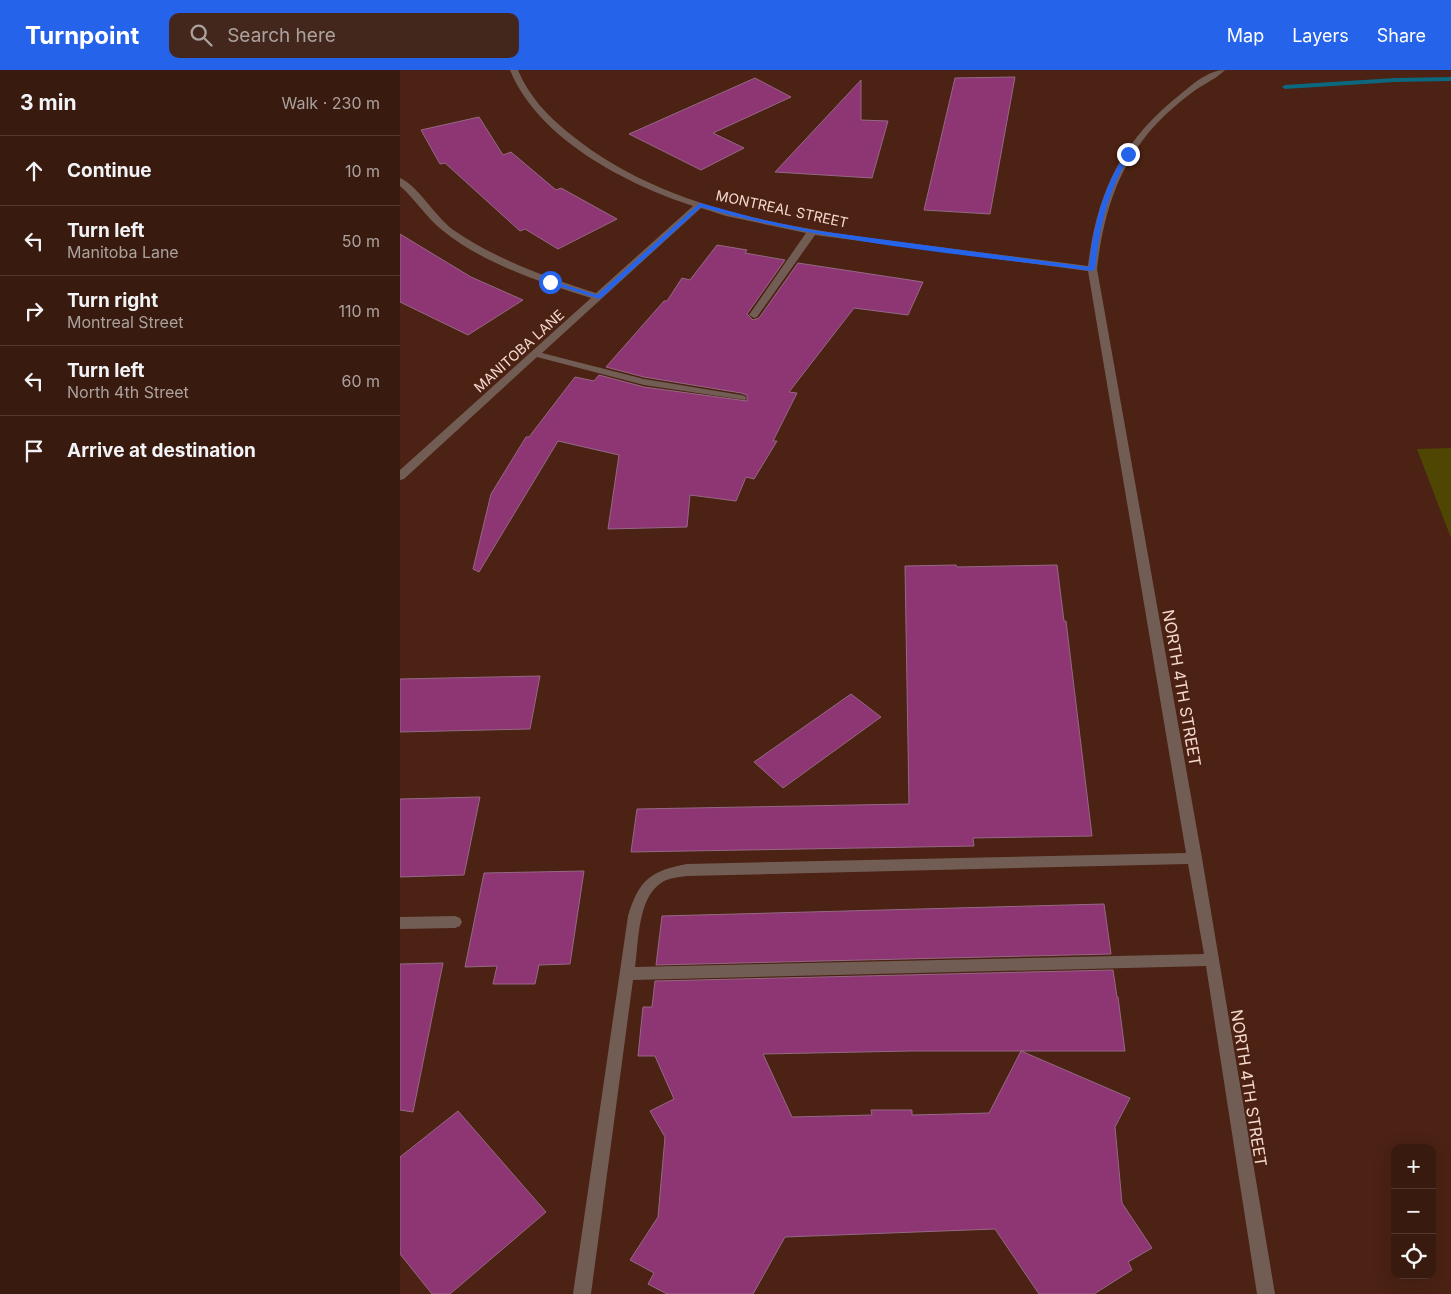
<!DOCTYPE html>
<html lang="en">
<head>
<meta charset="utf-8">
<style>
	body { margin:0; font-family:Inter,sans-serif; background:#43271c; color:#f1f3f6 }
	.controls { position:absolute; right:15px; bottom:15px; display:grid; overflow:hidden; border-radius:10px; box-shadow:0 5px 20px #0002 }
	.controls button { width:45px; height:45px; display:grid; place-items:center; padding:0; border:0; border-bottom:1px solid #52382e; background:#381a0e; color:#f1f3f6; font:25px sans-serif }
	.stop { position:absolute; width:15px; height:15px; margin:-11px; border:4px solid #2563eb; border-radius:50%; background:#fff }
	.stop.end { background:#2563eb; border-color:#fff; box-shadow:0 1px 5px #0008 }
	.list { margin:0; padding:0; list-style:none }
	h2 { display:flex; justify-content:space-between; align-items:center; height:65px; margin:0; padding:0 20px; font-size:21px }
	h2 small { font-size:16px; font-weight:400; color:#aba19e }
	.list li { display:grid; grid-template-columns:32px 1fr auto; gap:15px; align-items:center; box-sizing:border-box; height:70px; padding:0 20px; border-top:1px solid #52382e }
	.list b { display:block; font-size:19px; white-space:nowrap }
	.list p { margin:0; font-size:16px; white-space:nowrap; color:#aba19e }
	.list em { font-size:16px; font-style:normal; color:#aba19e }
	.icon { flex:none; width:28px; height:28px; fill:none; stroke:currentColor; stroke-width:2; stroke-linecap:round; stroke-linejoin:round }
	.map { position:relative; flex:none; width:1051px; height:1224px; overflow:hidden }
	header { display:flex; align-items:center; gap:30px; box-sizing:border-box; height:70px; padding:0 25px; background:#2563eb; color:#fff }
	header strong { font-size:24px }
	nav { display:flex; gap:28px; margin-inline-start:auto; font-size:18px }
	.search { width:350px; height:45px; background:#43271c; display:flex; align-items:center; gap:12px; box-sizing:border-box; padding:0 18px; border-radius:10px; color:#aba19e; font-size:19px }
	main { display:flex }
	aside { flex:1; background:#381a0e }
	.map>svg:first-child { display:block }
</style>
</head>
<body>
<header>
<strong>Turnpoint</strong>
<div class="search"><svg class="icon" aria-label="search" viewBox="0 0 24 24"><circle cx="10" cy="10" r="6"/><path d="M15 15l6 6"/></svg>Search here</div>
<nav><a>Map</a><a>Layers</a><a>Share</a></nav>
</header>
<main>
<aside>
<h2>3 min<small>Walk · 230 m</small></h2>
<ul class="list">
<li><svg class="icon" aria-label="ahead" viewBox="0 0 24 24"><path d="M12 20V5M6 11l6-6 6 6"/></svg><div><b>Continue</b></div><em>10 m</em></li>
<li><svg class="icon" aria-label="left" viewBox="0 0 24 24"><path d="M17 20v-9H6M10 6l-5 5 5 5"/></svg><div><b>Turn left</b><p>Manitoba Lane</p></div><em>50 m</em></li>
<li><svg class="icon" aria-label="right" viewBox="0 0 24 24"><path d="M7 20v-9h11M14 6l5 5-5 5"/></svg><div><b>Turn right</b><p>Montreal Street</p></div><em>110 m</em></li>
<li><svg class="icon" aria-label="left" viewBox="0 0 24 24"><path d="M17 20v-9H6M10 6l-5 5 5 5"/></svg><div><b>Turn left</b><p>North 4th Street</p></div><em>60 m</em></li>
<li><svg class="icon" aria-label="arrive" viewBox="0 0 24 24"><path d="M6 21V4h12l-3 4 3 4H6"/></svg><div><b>Arrive at destination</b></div></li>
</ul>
</aside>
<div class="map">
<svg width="1051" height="1224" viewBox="0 0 1051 1224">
	<rect width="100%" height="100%" fill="#4b2213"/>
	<path fill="#4f4604" d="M 1051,378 L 1051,468 L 1017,379 Z"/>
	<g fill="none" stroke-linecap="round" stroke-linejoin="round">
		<path fill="#0b687f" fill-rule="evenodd" d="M 1051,7 L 1051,11 L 995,12 L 885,19 L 882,17 L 885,15 L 995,8 Z"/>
	</g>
	<path fill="#8e3574" stroke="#946984" d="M 615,7 L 590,144 L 524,140 L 555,8 Z
		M 355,8 L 391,27 L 313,63 L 344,78 L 301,100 L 229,64 Z
		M 461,10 L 461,50 L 488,51 L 472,108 L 375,102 Z
		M 79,47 L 103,85 L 111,82 L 156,120 L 161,118 L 217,149 L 158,179 L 125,159 L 120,161 L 45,93 L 40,94 L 21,60 Z
		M 0,164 L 71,207 L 123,230 L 68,265 L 0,232 Z
		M 317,175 L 347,180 L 345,183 L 385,190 L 347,244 L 353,250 L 359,248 L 398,193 L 523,212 L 508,245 L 454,238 L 389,322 L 397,323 L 373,371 L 377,371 L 354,409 L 346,407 L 336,431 L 290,425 L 287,457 L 208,459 L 219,385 L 158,371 L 79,502 L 73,499 L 91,424 L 126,367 L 129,367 L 175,307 L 194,311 L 199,305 L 244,317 L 347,331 L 347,325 L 341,323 L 244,307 L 206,297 L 264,231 L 267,231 L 282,208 L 290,210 Z
		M 556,495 L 557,497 L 657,495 L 664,551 L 666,551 L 692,766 L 573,768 L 574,776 L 231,782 L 237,739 L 509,734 L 505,496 Z
		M 140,606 L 130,659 L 0,662 L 0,609 Z
		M 451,624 L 481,647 L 383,718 L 354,692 Z
		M 80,727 L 64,805 L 0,807 L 0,729 Z
		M 184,801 L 170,894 L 139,895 L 135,914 L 93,914 L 97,896 L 65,897 L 84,803 Z
		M 704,834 L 711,884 L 256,895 L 262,846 Z
		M 43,893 L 13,1042 L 0,1040 L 0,894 Z
		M 713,900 L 717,927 L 718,927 L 725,981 L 511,981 L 363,984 L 392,1047 L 472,1045 L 471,1040 L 512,1040 L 512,1045 L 589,1043 L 621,981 L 730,1028 L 715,1057 L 722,1133 L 752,1178 L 728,1192 L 732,1200 L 694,1224 L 639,1224 L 595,1159 L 385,1167 L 353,1224 L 267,1224 L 248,1214 L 254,1203 L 230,1190 L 258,1147 L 265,1067 L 250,1041 L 274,1029 L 255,986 L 238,986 L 243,937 L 252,937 L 255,911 Z
		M 58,1041 L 146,1142 L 50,1224 L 32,1224 L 0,1184 L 0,1087 Z"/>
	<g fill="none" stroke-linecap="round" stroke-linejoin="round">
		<path fill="#725d55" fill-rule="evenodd" d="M 110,0 L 118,0 C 129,27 148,46 170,64 C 262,139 385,157 500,172 C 562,180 625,188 688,196 C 697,121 722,70 782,23 C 794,13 809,0 825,0 C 817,8 806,13 797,19 C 788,25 780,32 773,38 C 723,81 704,136 697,199 L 802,788 L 875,1224 L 857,1224 L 806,896 L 233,910 L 191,1224 L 173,1224 L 228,846 C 239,810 250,801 287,794 L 786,783 L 688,201 L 415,165 L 357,247 L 354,248 L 349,245 L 406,163 L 326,146 L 301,138 L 142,283 L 244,309 L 341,325 L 345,326 L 346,328 L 345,330 L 244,315 L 137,287 L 4,409 L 0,410 L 0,400 L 191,228 C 140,212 84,194 42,160 C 26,147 15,129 0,116 L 0,108 C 16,114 36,147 52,159 C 95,189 146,207 196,223 L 293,136 C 226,114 138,69 110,0 ZM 788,794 L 804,884 L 235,897 C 239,871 237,826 264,811 C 271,808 279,807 287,806 Z
			M 55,846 L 60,848 L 62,852 L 60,856 L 55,858 L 0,859 L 0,847 Z"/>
	</g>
	<path fill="#2563eb" d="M 726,83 L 731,84 C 707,122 700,156 695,199 L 692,201 C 561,184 428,173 301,137 L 200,229 L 146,212 L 152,211 L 197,225 L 300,133 L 355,148 L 412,160 L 689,197 C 694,154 702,120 726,83 Z"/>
	<g text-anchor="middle" stroke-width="4" stroke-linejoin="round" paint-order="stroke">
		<g font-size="14" fill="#f5d9cf" stroke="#4b2213">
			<text transform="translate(382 139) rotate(12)" y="5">MONTREAL STREET</text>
			<text transform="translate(119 281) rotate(-42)" y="5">MANITOBA LANE</text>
		</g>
		<g font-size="16" fill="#f5d9cf" stroke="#4b2213">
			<text transform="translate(782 618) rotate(80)" y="6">NORTH 4TH STREET</text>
			<text transform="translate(849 1018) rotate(81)" y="6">NORTH 4TH STREET</text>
		</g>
	</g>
</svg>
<div class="controls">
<button>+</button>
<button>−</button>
<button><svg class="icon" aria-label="locate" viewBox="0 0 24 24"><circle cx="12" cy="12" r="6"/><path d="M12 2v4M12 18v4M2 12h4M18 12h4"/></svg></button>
</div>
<div class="stop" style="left:150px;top:212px"></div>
<div class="stop end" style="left:728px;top:84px"></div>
</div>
</main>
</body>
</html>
